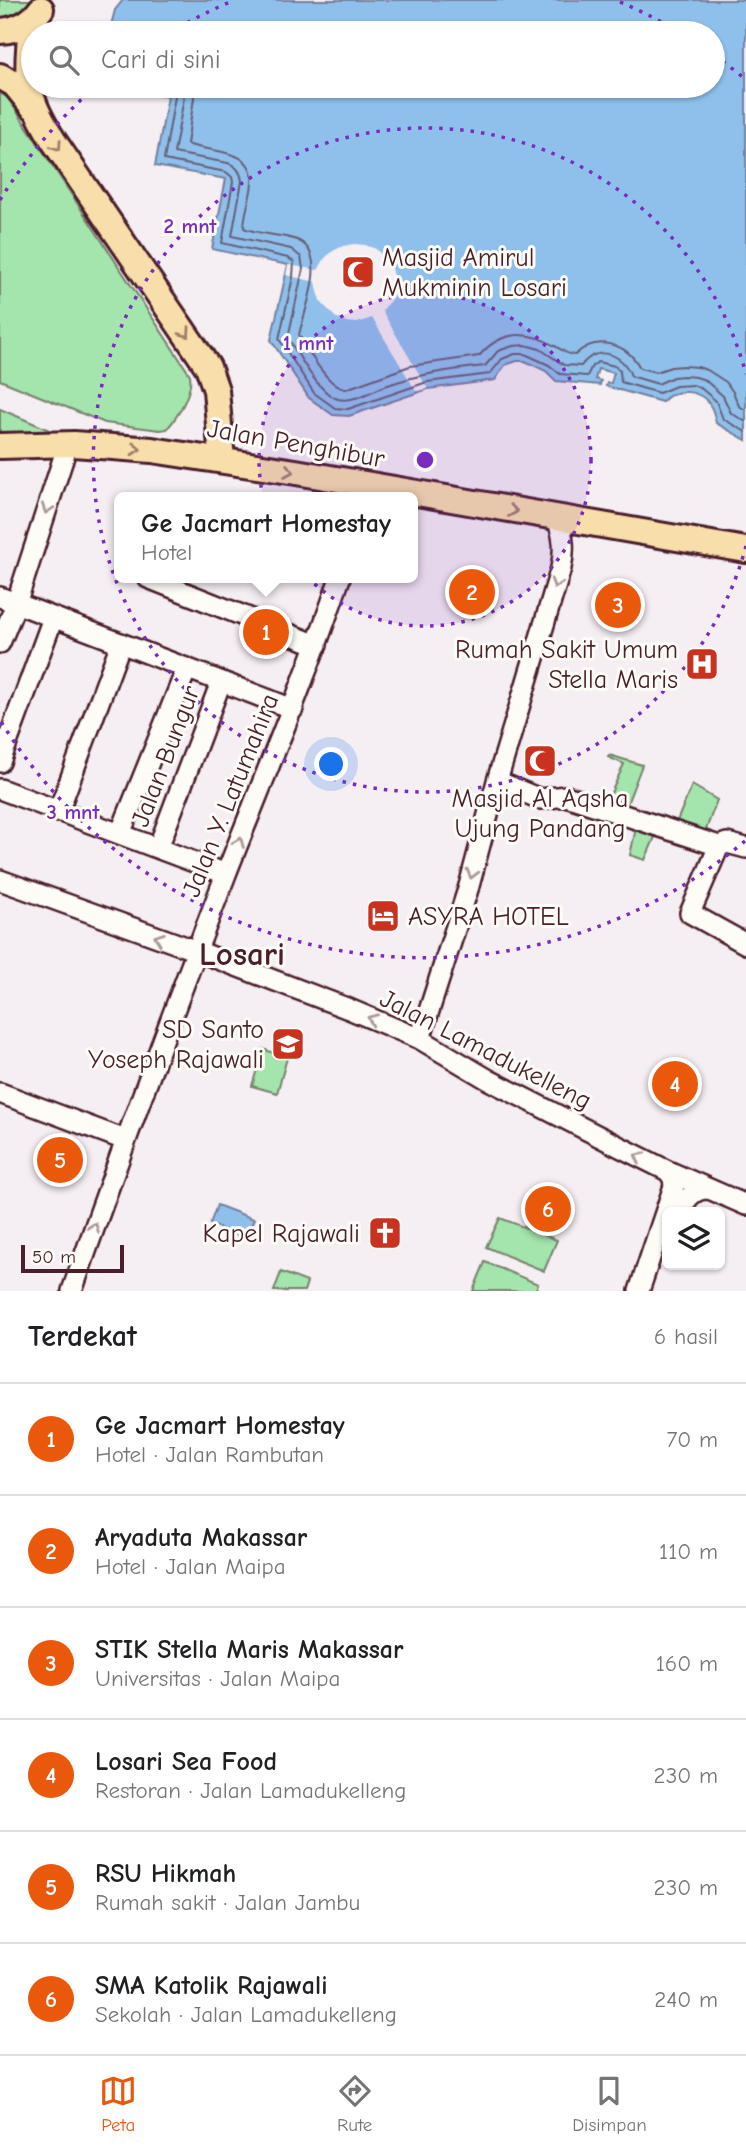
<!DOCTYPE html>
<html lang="id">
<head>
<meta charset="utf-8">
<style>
	body { margin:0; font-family:"Comic Neue",sans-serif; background:#f2f2f2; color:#202124 }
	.controls { position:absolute; right:21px; bottom:21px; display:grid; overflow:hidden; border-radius:10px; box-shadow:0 2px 5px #0004 }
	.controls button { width:63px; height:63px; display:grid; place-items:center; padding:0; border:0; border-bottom:2px solid #e0e0e0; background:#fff; color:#202124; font:35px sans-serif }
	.scale { position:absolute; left:21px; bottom:18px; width:103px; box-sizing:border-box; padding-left:7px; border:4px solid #4a1f2b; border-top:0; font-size:19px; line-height:24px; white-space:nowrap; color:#4a1f2b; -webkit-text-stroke:5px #fdfcf7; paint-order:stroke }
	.you { position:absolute; left:332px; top:765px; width:24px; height:24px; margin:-18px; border:5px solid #fff; border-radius:50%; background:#1a73e8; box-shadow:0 0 0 10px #1a73e833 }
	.badge { display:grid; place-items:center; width:46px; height:46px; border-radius:50%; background:#ea580c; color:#fff; font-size:23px; font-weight:700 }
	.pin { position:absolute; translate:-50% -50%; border:4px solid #fff; box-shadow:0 2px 7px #0006 }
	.popup { position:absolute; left:114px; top:492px; width:304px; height:91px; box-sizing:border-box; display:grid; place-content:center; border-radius:10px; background:#fff; filter:drop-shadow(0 2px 5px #0005); font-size:23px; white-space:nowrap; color:#757577 }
	.popup b { font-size:26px; color:#202124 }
	.popup::after { content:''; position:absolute; left:50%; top:100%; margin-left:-14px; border:14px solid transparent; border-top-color:#fff }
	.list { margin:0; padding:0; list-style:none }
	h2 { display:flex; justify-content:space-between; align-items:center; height:91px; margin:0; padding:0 28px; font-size:30px }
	h2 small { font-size:23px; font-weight:400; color:#757577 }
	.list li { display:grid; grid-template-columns:46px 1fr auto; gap:21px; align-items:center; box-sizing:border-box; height:112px; padding:0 28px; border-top:2px solid #e0e0e0 }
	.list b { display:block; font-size:26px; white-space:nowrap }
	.list p { margin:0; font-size:23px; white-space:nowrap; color:#757577 }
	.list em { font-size:23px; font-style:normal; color:#757577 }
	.icon { flex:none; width:38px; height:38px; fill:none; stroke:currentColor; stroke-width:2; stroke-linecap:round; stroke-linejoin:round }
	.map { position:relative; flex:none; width:746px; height:1291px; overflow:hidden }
	.search { position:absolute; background:#fff; box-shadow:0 2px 5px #0004; left:21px; right:21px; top:21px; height:77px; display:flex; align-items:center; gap:18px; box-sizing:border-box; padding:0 24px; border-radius:38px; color:#757577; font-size:26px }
	.sheet { height:763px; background:#fff }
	nav { display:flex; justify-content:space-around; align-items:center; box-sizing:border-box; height:98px; border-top:2px solid #e0e0e0; background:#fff; font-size:19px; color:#757577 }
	nav a { display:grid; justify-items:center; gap:4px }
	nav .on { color:#ea580c }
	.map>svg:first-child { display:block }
</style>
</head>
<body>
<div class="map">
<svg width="746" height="1291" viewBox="0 0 746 1291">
	<rect width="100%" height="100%" fill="#f5eef3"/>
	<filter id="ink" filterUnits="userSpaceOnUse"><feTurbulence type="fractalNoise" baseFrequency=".0143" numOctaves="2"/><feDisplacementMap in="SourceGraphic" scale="14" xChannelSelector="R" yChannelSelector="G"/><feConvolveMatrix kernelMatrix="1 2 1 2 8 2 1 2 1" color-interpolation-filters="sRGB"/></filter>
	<g filter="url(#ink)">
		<path fill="#a4e4ad" stroke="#77826c" stroke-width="2" d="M 0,0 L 31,0 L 22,11 L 3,18 L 0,18 Z
			M 0,93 L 8,98 L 190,375 C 193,392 178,416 167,429 L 160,430 L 105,423 L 0,380 Z
			M 0,409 L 54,432 L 0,434 Z
			M 609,755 L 642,765 L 625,809 L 606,804 L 624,764 L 608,757 Z
			M 692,785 L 717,800 L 704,835 L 674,828 Z
			M 636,828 L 658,830 L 645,860 L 630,855 Z
			M 263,1049 L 287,1058 L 277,1093 L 252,1086 Z
			M 500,1218 L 557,1240 L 544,1271 L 486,1247 Z
			M 485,1262 L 538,1284 L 535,1291 L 473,1291 Z
			M 281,1272 L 307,1282 L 304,1291 L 274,1291 Z"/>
		<path fill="#8fc0eb" stroke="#73809e" stroke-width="2" d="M 123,0 L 746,0 L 746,440 L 716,423 C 715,418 714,412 711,407 C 702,389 675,387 662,402 L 606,386 L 607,383 L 611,383 L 614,373 L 598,369 L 595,379 L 601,381 L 600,385 L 556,381 L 546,371 L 525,361 L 517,361 L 505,365 L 495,380 L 428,389 L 349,416 L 333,415 L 309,398 L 271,340 L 288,265 L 212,249 L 226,179 L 155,166 L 168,96 L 115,86 L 713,86 L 713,33 L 109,33 L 115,10 Z
			M 217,1205 L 254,1219 L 245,1239 L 210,1224 Z"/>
		<path fill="#f5eef3" d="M 354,244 L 365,245 L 376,249 L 391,265 L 394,276 L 395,287 L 392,298 L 382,311 L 428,389 L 416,391 L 372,318 L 357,323 L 346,322 L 335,317 L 320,301 L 316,282 L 286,275 L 288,265 L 318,270 L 325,258 L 333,251 L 343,246 Z"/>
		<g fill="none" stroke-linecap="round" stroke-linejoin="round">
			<path stroke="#665f78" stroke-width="2" d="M 154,86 L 170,89 L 175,96 L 164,160 L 226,172 L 232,177 L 233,182 L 222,243 L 288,258 L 294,262 L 293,277 L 279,339 L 314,393 L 335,408 L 348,409 L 427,382 L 490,374 L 502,359 L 515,354 L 525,354 L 549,365 L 560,374 L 587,376 L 592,366 L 598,362 L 615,366 L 620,371 L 621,382 L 659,393 L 676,386 L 693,385 L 702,389 L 716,401 L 723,419 L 746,432
				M 180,86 L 184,98 L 174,153 L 228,163 C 237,166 241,172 242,181 L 232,236 L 291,249 L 301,257 L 303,269 L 288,338 C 298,354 319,394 338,399 C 352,403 372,391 385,386 C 419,374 449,370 485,366 L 498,351 L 513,346 L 525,345 L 540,349 L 564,365 L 581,366 C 597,344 623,353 631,376 L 658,384 L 673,377 L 684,376 L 696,377 L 705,380 L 723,396 L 731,413 L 746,422
				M 192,86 L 194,98 L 187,144 C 209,153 255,147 252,183 C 251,198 244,213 244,228 C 260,235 280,234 297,240 C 330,254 304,310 299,335 C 308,350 328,388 346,389 L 410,366 L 479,356 C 501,330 527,330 555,346 C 563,350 566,355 575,355 C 596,334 627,343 640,368 L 656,372 L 671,367 L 684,366 L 698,367 L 709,371 L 726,382 L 733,392 L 739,406 L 746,410"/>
			<defs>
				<path id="minor" d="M 148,578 L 317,645
					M 0,597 L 293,709
					M 0,643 L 16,604 L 68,444
					M 0,762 L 53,618
					M 497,781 L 540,799 L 566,796 L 719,846 L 690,913 L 746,944
					M 0,789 L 226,874
					M 58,812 L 121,643
					M 120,834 L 187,668
					M 719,846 L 727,843 L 746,848
					M 158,848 L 221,682
					M 0,880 L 197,951 L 349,1009 L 420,1039 L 489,1080 L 618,1146 L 668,1171 L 746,1205
					M 420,1039 L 469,886 L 497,781 L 561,568 C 565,549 564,537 557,519
					M 0,1093 L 125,1140
					M 679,1212 C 686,1200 693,1188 709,1189
					M 72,1291 C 121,1151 173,1012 226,874 C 265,775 306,678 340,578
					M 639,1291 L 674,1186 L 673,1178 L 668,1171"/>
				<path id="major" d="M 38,13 C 31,25 29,37 29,50 C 26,91 32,105 53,140 L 208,367 L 216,390 L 222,460
					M 0,31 C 17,30 31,23 41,9
					M 0,76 L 14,84 L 32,106
					M 0,446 L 74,444 L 152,450 L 296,472 L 746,550"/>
			</defs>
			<use href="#minor" stroke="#4a1f2b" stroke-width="24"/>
			<use href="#major" stroke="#4a1f2b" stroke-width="30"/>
			<use href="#minor" stroke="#fdfcf7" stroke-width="19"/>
			<use href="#major" stroke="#f8deab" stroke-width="24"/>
		</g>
		<defs><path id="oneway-chevron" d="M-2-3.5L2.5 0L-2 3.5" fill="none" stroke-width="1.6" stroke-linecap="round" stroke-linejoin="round" transform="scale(1.75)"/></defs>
		<g stroke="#a17e6b">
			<use href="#oneway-chevron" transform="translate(57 146) rotate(56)"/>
			<use href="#oneway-chevron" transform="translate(186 333) rotate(55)"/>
			<use href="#oneway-chevron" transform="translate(136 449) rotate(5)"/>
			<use href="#oneway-chevron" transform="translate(289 471) rotate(9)"/>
			<use href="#oneway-chevron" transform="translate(513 511) rotate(10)"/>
		</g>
		<g stroke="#ac999b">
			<use href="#oneway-chevron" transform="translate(47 509) rotate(108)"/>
			<use href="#oneway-chevron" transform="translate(556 584) rotate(107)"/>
			<use href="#oneway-chevron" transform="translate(239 842) rotate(-68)"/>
			<use href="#oneway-chevron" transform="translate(472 874) rotate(105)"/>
			<use href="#oneway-chevron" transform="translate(159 938) rotate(-160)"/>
			<use href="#oneway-chevron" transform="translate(372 1019) rotate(-157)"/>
			<use href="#oneway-chevron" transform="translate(639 1157) rotate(-153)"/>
			<use href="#oneway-chevron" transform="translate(94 1227) rotate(-70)"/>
		</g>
	</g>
	<circle cx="425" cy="460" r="166" fill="#7b2cbf" fill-opacity=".12"/>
	<g fill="none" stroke="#7b2cbf" stroke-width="3.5" stroke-dasharray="3.5 7">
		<circle cx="425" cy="460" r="166"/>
		<path d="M746 546A332 332 0 1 1 746 374"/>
		<path d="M745 841A498 498 0 0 1 0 720M0 200A498 498 0 0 1 95 87M169 33A498 498 0 0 1 230 2M620 2A498 498 0 0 1 681 33M714 55A498 498 0 0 1 745 79"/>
	</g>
	<defs>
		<symbol id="mosque-square" viewBox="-11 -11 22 22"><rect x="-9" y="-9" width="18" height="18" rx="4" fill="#c8321e" stroke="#fdfcf7"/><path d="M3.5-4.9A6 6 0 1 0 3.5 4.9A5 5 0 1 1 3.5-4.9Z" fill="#fff"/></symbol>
		<symbol id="hospital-square" viewBox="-11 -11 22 22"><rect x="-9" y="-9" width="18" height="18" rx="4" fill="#c8321e" stroke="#fdfcf7"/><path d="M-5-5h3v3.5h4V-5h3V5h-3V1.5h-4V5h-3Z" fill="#fff"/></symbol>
		<symbol id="hotel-square" viewBox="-11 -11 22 22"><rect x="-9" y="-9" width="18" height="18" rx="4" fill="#c8321e" stroke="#fdfcf7"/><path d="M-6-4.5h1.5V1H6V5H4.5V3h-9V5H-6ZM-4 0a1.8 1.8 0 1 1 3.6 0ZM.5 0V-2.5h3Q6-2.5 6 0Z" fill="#fff"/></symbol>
		<symbol id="school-square" viewBox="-11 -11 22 22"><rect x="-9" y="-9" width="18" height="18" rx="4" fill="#c8321e" stroke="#fdfcf7"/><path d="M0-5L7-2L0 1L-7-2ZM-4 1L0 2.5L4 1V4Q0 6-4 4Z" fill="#fff"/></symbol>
		<symbol id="church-square" viewBox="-11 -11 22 22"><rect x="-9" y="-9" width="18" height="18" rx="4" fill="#c8321e" stroke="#fdfcf7"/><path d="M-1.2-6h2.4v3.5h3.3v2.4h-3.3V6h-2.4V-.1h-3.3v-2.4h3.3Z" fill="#fff"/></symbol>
	</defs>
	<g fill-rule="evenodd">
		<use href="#mosque-square" x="339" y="253" width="38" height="38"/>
		<use href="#hospital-square" x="683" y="645" width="38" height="38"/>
		<use href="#mosque-square" x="521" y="742" width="38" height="38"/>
		<use href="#hotel-square" x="364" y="897" width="38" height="38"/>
		<use href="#school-square" x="269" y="1025" width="38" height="38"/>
		<use href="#church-square" x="366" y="1214" width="38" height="38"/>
	</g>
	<g text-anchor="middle" stroke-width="6" stroke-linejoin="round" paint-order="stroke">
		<g font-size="26" fill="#4a1f2b" stroke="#fdfcf7" text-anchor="end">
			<text x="382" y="266" text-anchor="start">Masjid Amirul<tspan x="382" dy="30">Mukminin Losari</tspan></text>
			<text x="678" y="658">Rumah Sakit Umum<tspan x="678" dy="30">Stella Maris</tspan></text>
			<text x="540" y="807" text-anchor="middle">Masjid Al Aqsha<tspan x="540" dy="30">Ujung Pandang</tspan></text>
			<text x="408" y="925" text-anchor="start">ASYRA HOTEL</text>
			<text x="264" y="1038">SD Santo<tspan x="264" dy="30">Yoseph Rajawali</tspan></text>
			<text x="360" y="1242">Kapel Rajawali</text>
		</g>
		<g font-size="26" fill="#4a1f2b" stroke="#fdfcf7">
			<text transform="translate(296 443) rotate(10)" y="9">Jalan Penghibur</text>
			<text transform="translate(165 756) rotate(-69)" y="9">Jalan Bungur</text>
			<text transform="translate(230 795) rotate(-68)" y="9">Jalan Y. Latumahira</text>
			<text transform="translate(486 1049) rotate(27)" y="9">Jalan Lamadukelleng</text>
		</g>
		<g font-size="33" font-weight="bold" fill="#4a1f2b" stroke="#fdfcf7">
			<text x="242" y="965">Losari</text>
		</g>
	</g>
	<circle cx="425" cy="460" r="10" fill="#7b2cbf" stroke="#fdfcf7" stroke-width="3.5"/>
	<g font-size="21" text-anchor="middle" font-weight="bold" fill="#7b2cbf" stroke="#fdfcf7" stroke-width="6" stroke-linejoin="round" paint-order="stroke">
		<text x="190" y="233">2 mnt</text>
		<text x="308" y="350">1 mnt</text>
		<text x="73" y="819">3 mnt</text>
	</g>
</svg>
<div class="controls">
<button><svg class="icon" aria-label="layers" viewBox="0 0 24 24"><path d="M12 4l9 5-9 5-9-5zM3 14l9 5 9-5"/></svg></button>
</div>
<div class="scale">50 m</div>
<div class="you"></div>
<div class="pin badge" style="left:266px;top:632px">1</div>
<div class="popup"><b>Ge Jacmart Homestay</b>Hotel</div>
<div class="pin badge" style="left:472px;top:592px">2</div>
<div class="pin badge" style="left:618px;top:605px">3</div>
<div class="pin badge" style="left:675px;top:1084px">4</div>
<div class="pin badge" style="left:60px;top:1160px">5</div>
<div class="pin badge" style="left:548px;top:1209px">6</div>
<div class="search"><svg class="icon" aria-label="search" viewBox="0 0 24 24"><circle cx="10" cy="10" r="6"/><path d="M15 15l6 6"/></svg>Cari di sini</div>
</div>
<section class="sheet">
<h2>Terdekat<small>6 hasil</small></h2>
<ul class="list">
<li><span class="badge">1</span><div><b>Ge Jacmart Homestay</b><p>Hotel · Jalan Rambutan</p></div><em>70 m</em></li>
<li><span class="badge">2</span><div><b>Aryaduta Makassar</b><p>Hotel · Jalan Maipa</p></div><em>110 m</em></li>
<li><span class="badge">3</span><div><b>STIK Stella Maris Makassar</b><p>Universitas · Jalan Maipa</p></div><em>160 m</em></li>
<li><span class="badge">4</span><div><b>Losari Sea Food</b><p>Restoran · Jalan Lamadukelleng</p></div><em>230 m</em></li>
<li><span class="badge">5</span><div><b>RSU Hikmah</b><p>Rumah sakit · Jalan Jambu</p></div><em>230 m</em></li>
<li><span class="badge">6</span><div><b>SMA Katolik Rajawali</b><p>Sekolah · Jalan Lamadukelleng</p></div><em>240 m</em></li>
</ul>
</section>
<nav>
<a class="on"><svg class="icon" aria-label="map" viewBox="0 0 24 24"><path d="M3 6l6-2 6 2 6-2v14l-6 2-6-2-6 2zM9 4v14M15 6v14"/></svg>Peta</a>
<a><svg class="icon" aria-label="directions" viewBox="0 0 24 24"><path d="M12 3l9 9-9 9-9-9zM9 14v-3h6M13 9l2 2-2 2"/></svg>Rute</a>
<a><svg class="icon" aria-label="saved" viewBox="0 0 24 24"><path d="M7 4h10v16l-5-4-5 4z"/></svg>Disimpan</a>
</nav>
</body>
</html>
